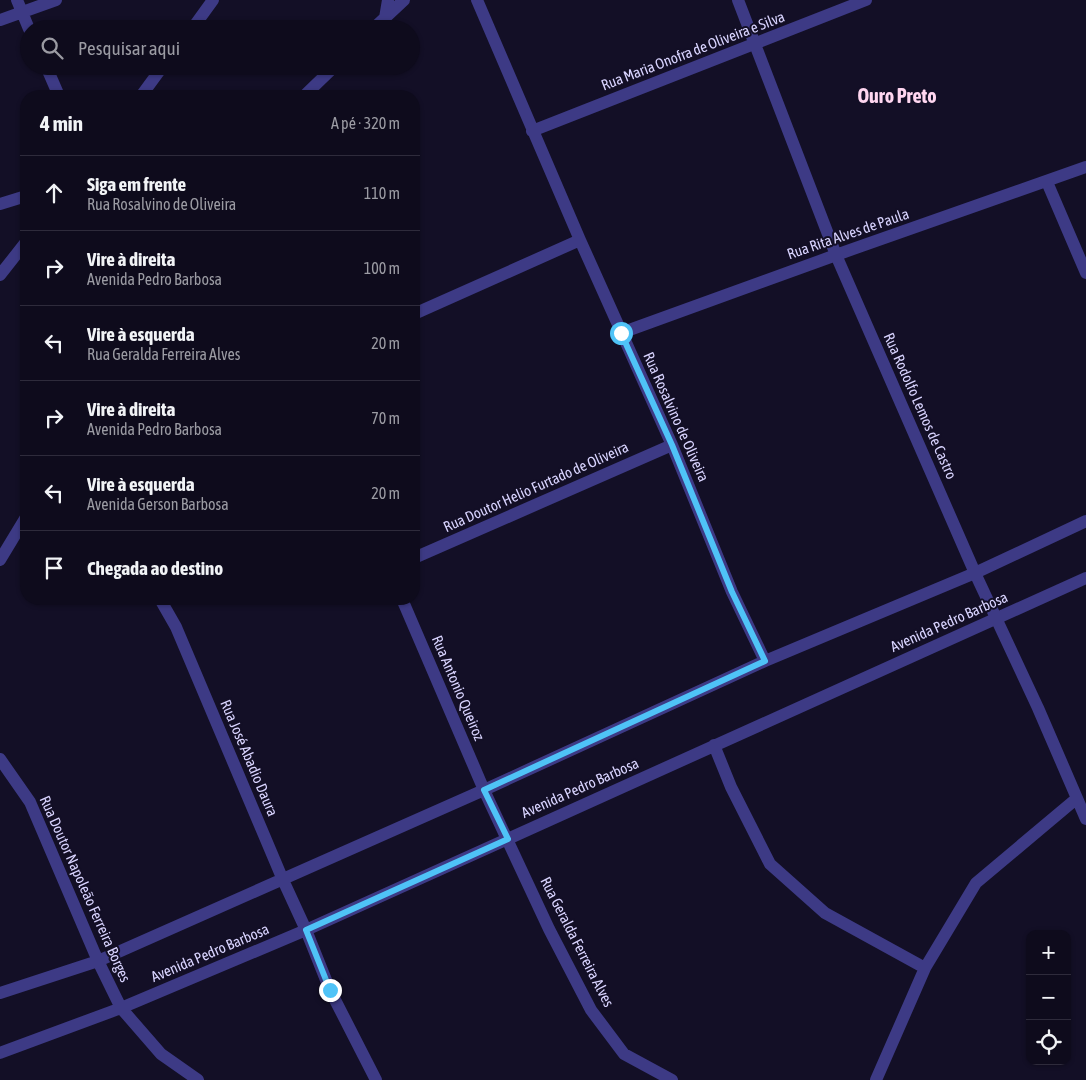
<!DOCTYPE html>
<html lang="pt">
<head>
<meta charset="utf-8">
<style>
	body { margin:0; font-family:"Asap Condensed",sans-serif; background:#1c1929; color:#f1f3f6 }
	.controls { position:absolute; right:15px; bottom:15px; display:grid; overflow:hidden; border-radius:10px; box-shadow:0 1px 4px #0004 }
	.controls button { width:45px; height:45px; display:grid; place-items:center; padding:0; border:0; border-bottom:1px solid #2e2b3b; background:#0e0b1c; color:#f1f3f6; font:25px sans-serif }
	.stop { position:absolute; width:15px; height:15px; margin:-11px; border:4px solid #4fc3f7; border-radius:50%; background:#fff }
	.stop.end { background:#4fc3f7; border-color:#fff; box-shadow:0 1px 5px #0008 }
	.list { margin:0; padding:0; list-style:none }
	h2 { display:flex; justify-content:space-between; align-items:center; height:65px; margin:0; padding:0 20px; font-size:21px }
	h2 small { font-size:16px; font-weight:400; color:#9b9ba3 }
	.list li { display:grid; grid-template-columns:32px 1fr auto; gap:15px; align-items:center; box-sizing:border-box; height:75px; padding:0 20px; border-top:1px solid #2e2b3b }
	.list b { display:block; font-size:19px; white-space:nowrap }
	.list p { margin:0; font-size:16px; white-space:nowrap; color:#9b9ba3 }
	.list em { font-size:16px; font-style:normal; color:#9b9ba3 }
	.icon { flex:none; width:28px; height:28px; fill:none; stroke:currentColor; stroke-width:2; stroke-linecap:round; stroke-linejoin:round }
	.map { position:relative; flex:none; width:1086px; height:1080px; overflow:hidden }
	.search { position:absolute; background:#0e0b1c; box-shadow:0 1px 4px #0004; left:20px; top:20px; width:400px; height:55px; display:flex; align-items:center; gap:12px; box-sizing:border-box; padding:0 18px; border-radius:28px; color:#9b9ba3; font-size:19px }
	.panel { position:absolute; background:#0e0b1c; box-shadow:0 1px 4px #0004; left:20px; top:90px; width:400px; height:515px; border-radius:20px }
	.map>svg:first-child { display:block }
</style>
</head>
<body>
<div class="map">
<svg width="1086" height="1080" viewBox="0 0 1086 1080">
	<rect width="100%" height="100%" fill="#130f26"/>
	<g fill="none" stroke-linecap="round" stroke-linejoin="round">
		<path stroke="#3d3a85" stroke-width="12" d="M 17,0 L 29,29
			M 477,0 L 580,240 L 672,445 L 732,592 L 765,661
			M 738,0 L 836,255 L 975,573 L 1038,708 L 1086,819
			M 385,18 L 388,0
			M 0,20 L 56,0
			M 192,29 L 213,0
			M 373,29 L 404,0
			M 46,66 L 59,96
			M 141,96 L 163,66
			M 304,96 L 335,66
			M 532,131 L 866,0
			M 1047,182 L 1086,273
			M 0,204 L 26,196
			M 0,275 L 26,242
			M 414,314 L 580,240
			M 621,333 L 836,255 L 1086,167
			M 414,558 L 672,445
			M 0,560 L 26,517
			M 160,599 L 176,627 L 283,880 L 306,930 L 330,990 L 376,1080
			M 402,599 L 484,790 L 549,929 L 591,1010 L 624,1054 L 672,1080
			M 714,745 L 731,787 L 770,864 L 825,913 L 925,968
			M 0,759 L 30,802 L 98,961 L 121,1008 L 161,1054 L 198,1080
			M 0,993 L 98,961 L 484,790 L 765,661 L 975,573 L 1086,521
			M 0,1053 L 121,1008 L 306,930 L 1086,578
			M 876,1080 L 925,968 L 976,883 L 1076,799"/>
	</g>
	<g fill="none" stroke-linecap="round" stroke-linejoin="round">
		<path stroke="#4fc3f7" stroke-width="6" d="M 330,990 L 306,930 L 508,839 L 484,790 L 765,661 L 732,592 L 672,445 L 621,333"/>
	</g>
	<g text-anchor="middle" stroke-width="4" stroke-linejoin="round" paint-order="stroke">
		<g font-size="15" fill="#d9d4ff" stroke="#130f26">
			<text transform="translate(693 51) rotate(-21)" y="5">Rua Maria Onofra de Oliveira e Silva</text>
			<text transform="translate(848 234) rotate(-19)" y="5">Rua Rita Alves de Paula</text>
			<text transform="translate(920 406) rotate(66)" y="5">Rua Rodolfo Lemos de Castro</text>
			<text transform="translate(676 417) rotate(66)" y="5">Rua Rosalvino de Oliveira</text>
			<text transform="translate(536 487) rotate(-24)" y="5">Rua Doutor Helio Furtado de Oliveira</text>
			<text transform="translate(949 622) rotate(-24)" y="5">Avenida Pedro Barbosa</text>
			<text transform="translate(458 688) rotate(67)" y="5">Rua Antonio Queiroz</text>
			<text transform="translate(249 758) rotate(67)" y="5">Rua José Abadio Daura</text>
			<text transform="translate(580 788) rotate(-24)" y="5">Avenida Pedro Barbosa</text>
			<text transform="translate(85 889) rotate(66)" y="5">Rua Doutor Napoleão Ferreira Borges</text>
			<text transform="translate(577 942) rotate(63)" y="5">Rua Geralda Ferreira Alves</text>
			<text transform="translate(210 953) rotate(-23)" y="5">Avenida Pedro Barbosa</text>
		</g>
		<g font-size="20" font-weight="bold" fill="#ffd6f0" stroke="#130f26">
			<text x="897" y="103">Ouro Preto</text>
		</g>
	</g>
</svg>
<div class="controls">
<button>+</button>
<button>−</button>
<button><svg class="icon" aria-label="locate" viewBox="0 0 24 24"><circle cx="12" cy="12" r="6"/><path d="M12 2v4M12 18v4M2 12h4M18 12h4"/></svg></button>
</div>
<div class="stop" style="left:621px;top:333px"></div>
<div class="stop end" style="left:330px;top:990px"></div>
<div class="search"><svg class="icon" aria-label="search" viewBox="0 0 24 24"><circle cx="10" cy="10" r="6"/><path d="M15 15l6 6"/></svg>Pesquisar aqui</div>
<section class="panel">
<h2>4 min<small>A pé · 320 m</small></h2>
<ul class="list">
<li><svg class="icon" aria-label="ahead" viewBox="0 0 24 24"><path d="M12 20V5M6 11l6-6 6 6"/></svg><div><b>Siga em frente</b><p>Rua Rosalvino de Oliveira</p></div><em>110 m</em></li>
<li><svg class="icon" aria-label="right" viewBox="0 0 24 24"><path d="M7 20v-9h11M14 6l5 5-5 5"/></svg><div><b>Vire à direita</b><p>Avenida Pedro Barbosa</p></div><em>100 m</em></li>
<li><svg class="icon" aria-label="left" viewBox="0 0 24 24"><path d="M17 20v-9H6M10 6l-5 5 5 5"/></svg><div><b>Vire à esquerda</b><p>Rua Geralda Ferreira Alves</p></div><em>20 m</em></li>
<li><svg class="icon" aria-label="right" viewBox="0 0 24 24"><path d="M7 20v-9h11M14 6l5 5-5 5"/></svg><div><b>Vire à direita</b><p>Avenida Pedro Barbosa</p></div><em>70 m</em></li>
<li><svg class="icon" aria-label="left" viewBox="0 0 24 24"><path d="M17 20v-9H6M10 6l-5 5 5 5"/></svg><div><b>Vire à esquerda</b><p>Avenida Gerson Barbosa</p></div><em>20 m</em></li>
<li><svg class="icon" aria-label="arrive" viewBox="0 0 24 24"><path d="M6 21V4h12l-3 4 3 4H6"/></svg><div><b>Chegada ao destino</b></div></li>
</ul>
</section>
</div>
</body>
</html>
